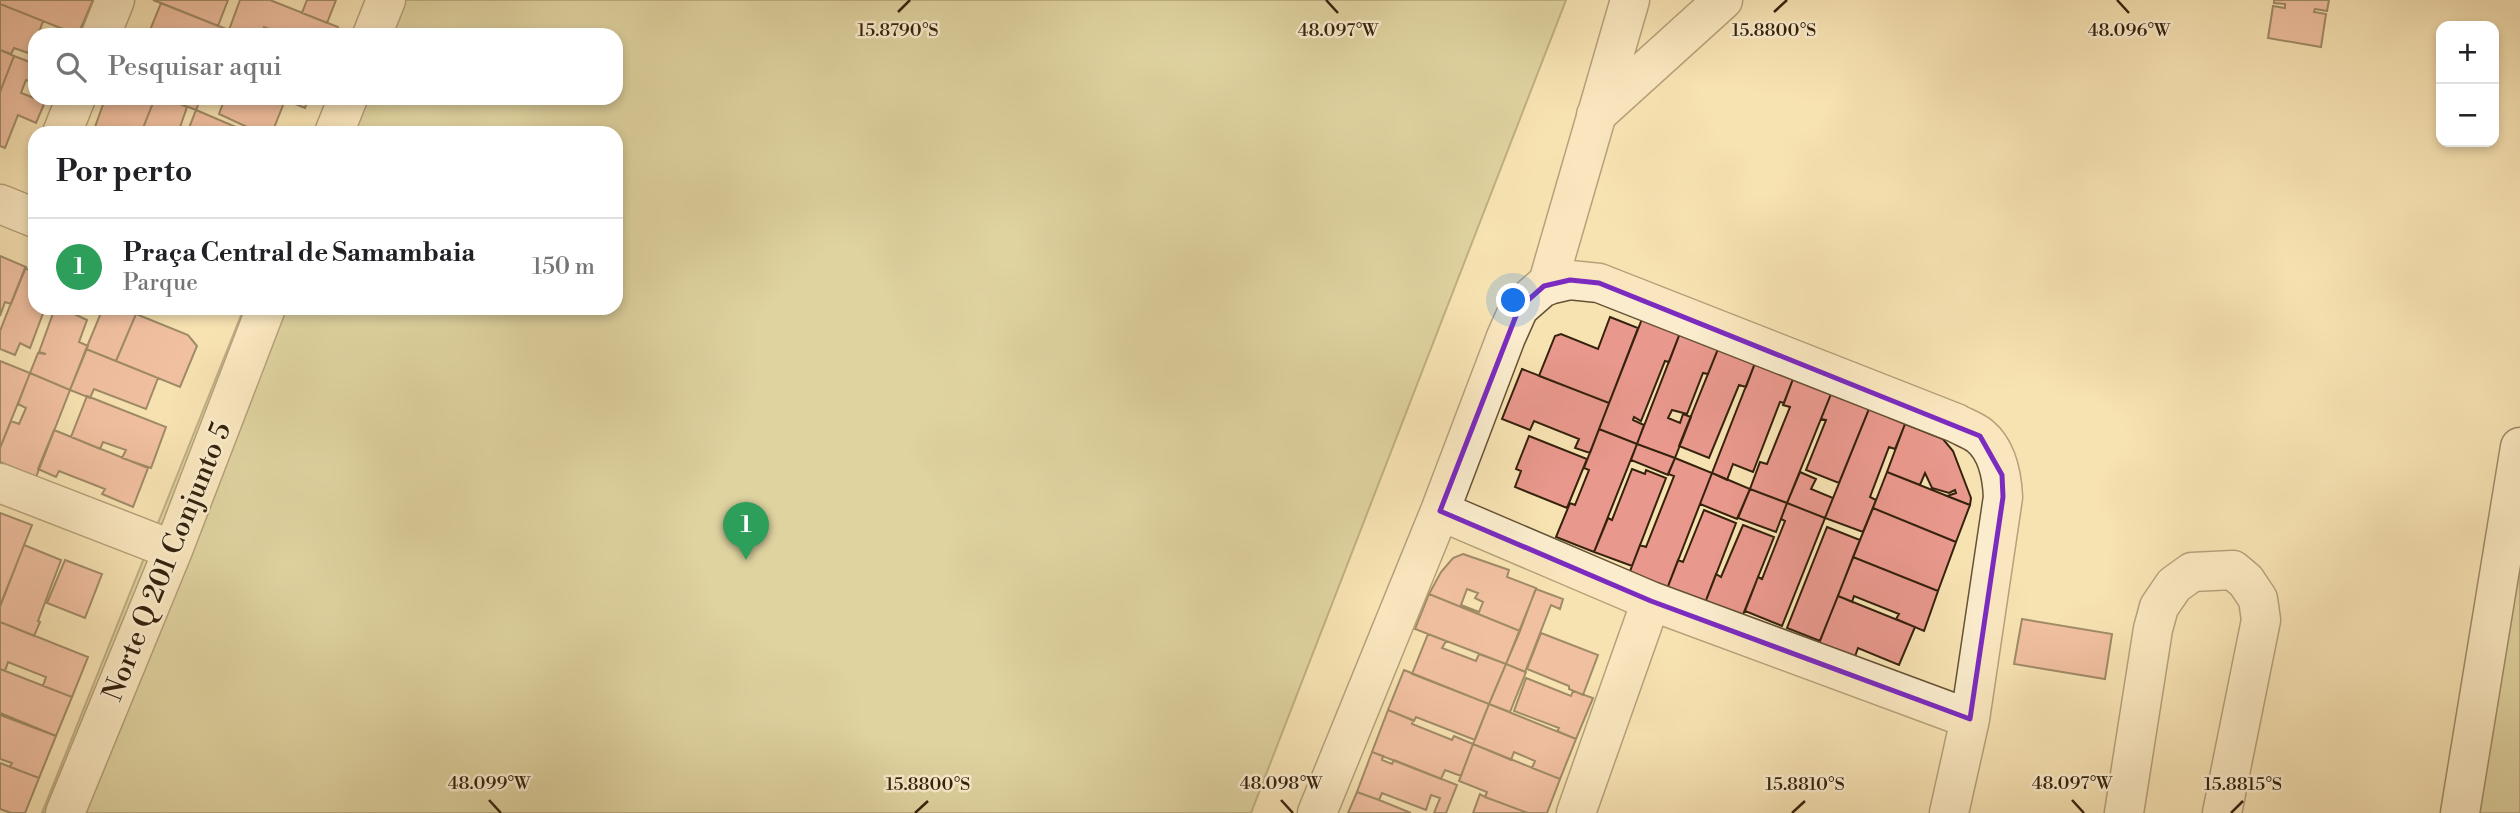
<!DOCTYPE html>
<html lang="pt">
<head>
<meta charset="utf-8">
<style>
	body { margin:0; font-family:"Libre Bodoni",serif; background:#f2f2f2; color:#202124 }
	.controls { position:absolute; right:21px; top:21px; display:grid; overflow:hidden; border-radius:14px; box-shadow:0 4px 10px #0003 }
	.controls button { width:63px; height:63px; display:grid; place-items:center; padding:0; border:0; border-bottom:2px solid #e0e0e0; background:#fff; color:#202124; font:35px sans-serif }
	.you { position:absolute; left:1514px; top:301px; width:24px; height:24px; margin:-18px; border:5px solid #fff; border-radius:50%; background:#1a73e8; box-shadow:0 0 0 10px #1a73e833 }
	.badge { display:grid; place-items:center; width:46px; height:46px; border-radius:50%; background:#0b8043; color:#fff; font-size:23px; font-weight:700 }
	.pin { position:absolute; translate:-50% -58px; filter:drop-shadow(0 2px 4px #0008) }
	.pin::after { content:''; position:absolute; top:37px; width:24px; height:21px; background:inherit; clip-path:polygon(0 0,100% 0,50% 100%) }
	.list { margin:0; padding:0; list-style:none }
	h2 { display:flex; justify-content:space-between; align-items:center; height:91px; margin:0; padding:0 28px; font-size:30px }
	h2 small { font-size:23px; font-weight:400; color:#757577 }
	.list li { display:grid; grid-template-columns:46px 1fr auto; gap:21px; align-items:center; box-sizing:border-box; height:98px; padding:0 28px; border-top:2px solid #e0e0e0 }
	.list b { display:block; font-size:26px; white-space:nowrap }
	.list p { margin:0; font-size:23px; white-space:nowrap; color:#757577 }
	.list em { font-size:23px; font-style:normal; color:#757577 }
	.icon { flex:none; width:38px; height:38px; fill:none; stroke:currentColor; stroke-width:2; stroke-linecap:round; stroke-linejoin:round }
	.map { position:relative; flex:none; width:2520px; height:813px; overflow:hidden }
	.search { position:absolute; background:#fff; box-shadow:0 4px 10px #0003; left:28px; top:28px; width:595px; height:77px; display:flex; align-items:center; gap:18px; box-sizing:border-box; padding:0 24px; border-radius:21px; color:#757577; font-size:26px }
	.panel { position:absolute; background:#fff; box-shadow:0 4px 10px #0003; left:28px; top:126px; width:595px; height:189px; border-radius:21px }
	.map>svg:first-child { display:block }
</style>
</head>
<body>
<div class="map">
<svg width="2520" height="813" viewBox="0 0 2520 813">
	<rect width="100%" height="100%" fill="#f7e2b2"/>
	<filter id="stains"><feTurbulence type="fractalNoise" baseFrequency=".00286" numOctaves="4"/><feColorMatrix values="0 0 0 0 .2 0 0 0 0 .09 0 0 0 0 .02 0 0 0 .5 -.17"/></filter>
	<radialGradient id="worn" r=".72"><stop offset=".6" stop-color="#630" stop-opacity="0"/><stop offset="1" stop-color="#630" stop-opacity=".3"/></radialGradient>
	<path fill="#c2c289" stroke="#7c724b" stroke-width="2" d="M 367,0 L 1566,0 L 1251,813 L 42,813 L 244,308 L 616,308 L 616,133 L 314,133 L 328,98 L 616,98 L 616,35 L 353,35 Z
		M 2520,554 L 2520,813 L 2475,813 Z"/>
	<path fill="#e8988c" stroke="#35220d" stroke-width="2" fill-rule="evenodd" d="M 0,0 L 93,0 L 78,35 L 0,4 Z
		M 153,0 L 228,0 L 218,26 Z
		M 240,0 L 270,0 L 338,27 L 335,35 L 291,35 L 283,31 L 282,34 L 264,27 L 260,35 L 240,35 L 229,30 Z
		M 307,0 L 336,0 L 327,23 L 302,13 Z
		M 2274,0 L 2329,0 L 2327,11 L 2315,9 L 2314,12 L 2326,14 L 2321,47 L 2268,38 L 2273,6 L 2285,8 L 2285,4 L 2274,3 Z
		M 161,3 L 229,30 L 227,35 L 148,35 Z
		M 0,4 L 43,21 L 38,35 L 35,35 L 31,54 L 14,48 L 11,54 L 0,50 Z
		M 0,50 L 14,56 L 0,92 Z
		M 14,56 L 35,64 L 35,83 L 26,80 L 21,93 L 45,102 L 36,123 L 18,115 L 5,148 L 0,146 L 0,92 Z
		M 101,98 L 155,98 L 141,133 L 109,133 L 95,127 L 105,99 Z
		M 155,98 L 165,98 L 187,107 L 178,133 L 141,133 Z
		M 165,98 L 201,98 L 196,110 Z
		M 225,98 L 280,98 L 285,100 L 272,133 L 260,133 L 219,114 Z
		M 280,98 L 309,98 L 305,108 Z
		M 196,110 L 236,127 L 234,133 L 187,133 Z
		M 0,256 L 26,267 L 11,304 L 5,302 L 0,316 Z
		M 25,268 L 35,273 L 35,308 L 45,308 L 30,348 L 20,343 L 15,355 L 0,349 L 0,331 Z
		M 55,308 L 70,312 L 87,320 L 79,342 L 88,346 L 70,390 L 30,373 L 38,353 L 46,354 L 39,352 Z
		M 103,308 L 126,308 L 135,311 L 136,314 L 116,361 L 86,349 Z
		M 136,314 L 188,335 L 197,346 L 180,387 L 116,361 Z
		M 1610,317 L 1638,328 L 1609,403 L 1539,376 L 1555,336 L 1561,334 L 1598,349 Z
		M 1642,319 L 1680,333 L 1669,362 L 1665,361 L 1641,421 L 1634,417 L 1633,420 L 1644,425 L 1637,444 L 1599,429 Z
		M 1680,333 L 1718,349 L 1708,374 L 1703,373 L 1687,414 L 1672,410 L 1668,418 L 1680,423 L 1683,414 L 1691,417 L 1675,458 L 1637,444 Z
		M 86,349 L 158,378 L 146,409 L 94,389 L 90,398 L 70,390 Z
		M 1718,349 L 1755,363 L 1746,387 L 1739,385 L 1709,458 L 1679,446 Z
		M 0,361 L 30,373 L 0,448 Z
		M 1755,363 L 1793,379 L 1784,403 L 1780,402 L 1753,472 L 1733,464 L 1727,480 L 1712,473 Z
		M 1522,369 L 1609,403 L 1590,453 L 1575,448 L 1579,439 L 1534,421 L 1530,430 L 1502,419 Z
		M 30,373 L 70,390 L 36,477 L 0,462 L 0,448 L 11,421 L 19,424 L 26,408 L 18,404 Z
		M 1793,379 L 1831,394 L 1787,503 L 1750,489 L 1760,462 L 1767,464 L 1790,407 L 1783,405 Z
		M 1831,394 L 1869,409 L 1839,483 L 1806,470 L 1826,420 L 1821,419 Z
		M 87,396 L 166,427 L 151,468 L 122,458 L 126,450 L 103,442 L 100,449 L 71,437 Z
		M 1869,409 L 1905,424 L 1895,449 L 1889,447 L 1870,497 L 1876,500 L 1863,532 L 1825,518 Z
		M 1905,424 L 1943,439 L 1953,451 L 1971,498 L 1970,505 L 1947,496 L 1956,493 L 1955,490 L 1949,493 L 1932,488 L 1925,473 L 1920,485 L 1887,472 Z
		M 1599,429 L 1637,444 L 1594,552 L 1556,537 L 1570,503 L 1575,505 L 1589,470 L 1584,468 Z
		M 54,430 L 148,468 L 133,507 L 102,494 L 105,489 L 59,471 L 56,477 L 38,469 Z
		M 1529,436 L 1587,459 L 1567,508 L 1515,487 L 1521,471 L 1516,469 Z
		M 1637,444 L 1675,458 L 1668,475 L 1631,460 Z
		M 1675,458 L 1712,473 L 1667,589 L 1629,574 L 1640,545 L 1646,547 L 1674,476 L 1668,474 Z
		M 1632,469 L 1645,474 L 1646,470 L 1666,478 L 1632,566 L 1594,552 L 1608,518 L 1612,520 Z
		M 1800,472 L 1816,479 L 1811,489 L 1833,498 L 1825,518 L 1787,503 Z
		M 1887,472 L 1970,505 L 1956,542 L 1873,508 Z
		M 1712,473 L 1750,489 L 1737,519 L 1700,504 Z
		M 1750,489 L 1787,503 L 1776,532 L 1738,518 Z
		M 1787,503 L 1825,518 L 1782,626 L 1745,611 L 1758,577 L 1762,579 L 1785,521 L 1781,519 Z
		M 1873,508 L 1956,542 L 1938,591 L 1853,557 Z
		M 1704,510 L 1736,523 L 1705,603 L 1667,589 L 1678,560 L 1683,562 Z
		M 0,513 L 32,525 L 1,603 L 0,603 Z
		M 1743,525 L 1774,537 L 1742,617 L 1705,603 L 1716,574 L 1721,577 Z
		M 1827,527 L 1860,540 L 1820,641 L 1787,628 Z
		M 24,545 L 61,560 L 38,621 L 40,622 L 34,636 L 0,622 L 0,607 Z
		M 1463,554 L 1509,570 L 1507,577 L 1536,588 L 1520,631 L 1429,594 L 1441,572 L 1453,558 ZM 1467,589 L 1478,593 L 1475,598 L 1483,602 L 1479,612 L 1461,605 Z
		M 1853,557 L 1938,591 L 1924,631 L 1896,619 L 1899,614 L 1854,596 L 1852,602 L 1838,596 Z
		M 65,560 L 102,574 L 85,618 L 47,603 Z
		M 1536,589 L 1563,599 L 1560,609 L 1551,605 L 1525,672 L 1506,664 Z
		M 1429,594 L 1520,631 L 1506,664 L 1415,629 Z
		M 1838,596 L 1915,627 L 1899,665 L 1858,648 L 1853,662 L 1817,648 Z
		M 2022,619 L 2112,634 L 2105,679 L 2014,664 Z
		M 0,622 L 88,657 L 72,697 L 43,686 L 46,677 L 8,662 L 5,671 L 0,669 Z
		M 1541,633 L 1598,655 L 1583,695 L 1569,689 L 1569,686 L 1527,669 Z
		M 1428,634 L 1446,641 L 1442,648 L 1476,661 L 1479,654 L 1506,664 L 1489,704 L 1412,674 Z
		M 1506,664 L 1526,672 L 1510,712 L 1489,704 Z
		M 0,669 L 72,697 L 56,736 L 0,713 Z
		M 1404,670 L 1489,704 L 1475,740 L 1416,717 L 1414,721 L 1388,710 Z
		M 1526,678 L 1571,696 L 1573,691 L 1593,698 L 1576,739 L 1557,731 L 1559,728 L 1514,711 Z
		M 1489,704 L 1576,739 L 1560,779 L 1532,768 L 1535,761 L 1514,752 L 1511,760 L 1473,744 Z
		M 1388,710 L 1413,720 L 1412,724 L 1452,740 L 1454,736 L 1473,744 L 1461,776 L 1445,770 L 1441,779 L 1372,752 Z
		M 0,715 L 56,736 L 39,778 L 10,767 L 12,763 L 0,759 Z
		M 1473,744 L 1560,779 L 1547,813 L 1528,813 L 1485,797 L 1487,792 L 1459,781 Z
		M 1372,752 L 1383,756 L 1382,760 L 1392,764 L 1394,760 L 1457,785 L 1446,813 L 1434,813 L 1440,798 L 1431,795 L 1426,810 L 1382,793 L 1379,800 L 1357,792 Z
		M 0,763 L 39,778 L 25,813 L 11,813 L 0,809 Z
		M 1357,792 L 1379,800 L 1411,813 L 1348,813 Z
		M 1480,794 L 1485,797 L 1528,813 L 1473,813 Z"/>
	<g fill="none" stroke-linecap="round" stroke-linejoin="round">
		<defs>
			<path id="minor" d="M 101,35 L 115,0
				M 1596,115 L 1723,0
				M 62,133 L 76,98
				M 1547,286 L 1630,0
				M 1440,511 L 1651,601
				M 1317,813 L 1440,511 L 1506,337 L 1519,308 L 1544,286 L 1570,280 L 1599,283 L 1956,423 C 1963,427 1974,431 1980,436 C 1998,451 2002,476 2003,497 L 1970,719 L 1949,813
				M 1576,813 L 1651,601 L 1970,719
				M 2124,813 L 2153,629 L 2159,607 L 2174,585 L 2192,572 L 2233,570 L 2246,581 L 2258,599 L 2261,620 L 2222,813"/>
			<path id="tertiary" d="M 372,35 L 386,0
				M 334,133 L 348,98
				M 0,204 L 35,218
				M 0,483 L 173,550
				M 65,813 L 173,550 L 266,308"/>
			<path id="secondary" d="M 2460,813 L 2520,447"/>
		</defs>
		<use href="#minor" stroke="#665236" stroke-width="41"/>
		<use href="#tertiary" stroke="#665236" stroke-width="41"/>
		<use href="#secondary" stroke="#35220d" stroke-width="41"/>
		<use href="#minor" stroke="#faeccd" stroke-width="38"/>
		<use href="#tertiary" stroke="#faeccd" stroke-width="38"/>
		<use href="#secondary" stroke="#faeccd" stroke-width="38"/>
	</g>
	<path d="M0 0H2520V813H0ZM 1570,280 L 1599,283 L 1980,436 L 2002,475 L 2003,497 L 1970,719 L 1651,601 L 1440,511 L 1519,308 L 1544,286 Z" fill="#f7e2b2" fill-opacity=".55" fill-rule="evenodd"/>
	<path fill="none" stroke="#7b2cbf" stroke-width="5" stroke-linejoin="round" d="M 1570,280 L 1599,283 L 1980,436 L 2002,475 L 2003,497 L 1970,719 L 1651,601 L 1440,511 L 1519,308 L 1544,286 Z"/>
	<path fill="none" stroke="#35220d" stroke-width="2.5" d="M 1326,0 L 1338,13M 2117,0 L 2129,13M 898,12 L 910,0M 1774,12 L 1787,0M 489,800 L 501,813M 1281,800 L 1293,813M 2072,800 L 2084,813M 915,813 L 928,801M 1792,813 L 1805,801M 2231,813 L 2243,801"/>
	<g text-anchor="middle" stroke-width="5" stroke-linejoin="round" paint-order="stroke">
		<g font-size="28" fill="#35220d" stroke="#faeccd">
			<text transform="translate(166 561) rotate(-68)" y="10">Norte Q 201 Conjunto 5</text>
		</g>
	</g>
	<g font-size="18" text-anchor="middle" fill="#35220d" stroke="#faeccd" stroke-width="5" stroke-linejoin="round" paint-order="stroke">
		<text x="898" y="36">15.8790°S</text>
		<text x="1774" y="36">15.8800°S</text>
		<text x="1338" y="36">48.097°W</text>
		<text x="2129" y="36">48.096°W</text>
		<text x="489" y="789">48.099°W</text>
		<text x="1281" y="789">48.098°W</text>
		<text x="2072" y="789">48.097°W</text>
		<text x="928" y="790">15.8800°S</text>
		<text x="1805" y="790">15.8810°S</text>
		<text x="2243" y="790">15.8815°S</text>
	</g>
	<rect width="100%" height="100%" filter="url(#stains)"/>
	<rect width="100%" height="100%" fill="url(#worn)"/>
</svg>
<div class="controls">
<button>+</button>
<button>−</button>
</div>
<div class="you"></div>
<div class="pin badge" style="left:746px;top:560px;background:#2e9e5b">1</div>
<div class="search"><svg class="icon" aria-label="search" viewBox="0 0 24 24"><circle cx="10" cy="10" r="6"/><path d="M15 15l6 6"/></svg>Pesquisar aqui</div>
<section class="panel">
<h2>Por perto<small></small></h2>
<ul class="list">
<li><span class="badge" style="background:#2e9e5b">1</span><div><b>Praça Central de Samambaia</b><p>Parque</p></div><em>150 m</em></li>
</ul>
</section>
</div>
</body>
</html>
